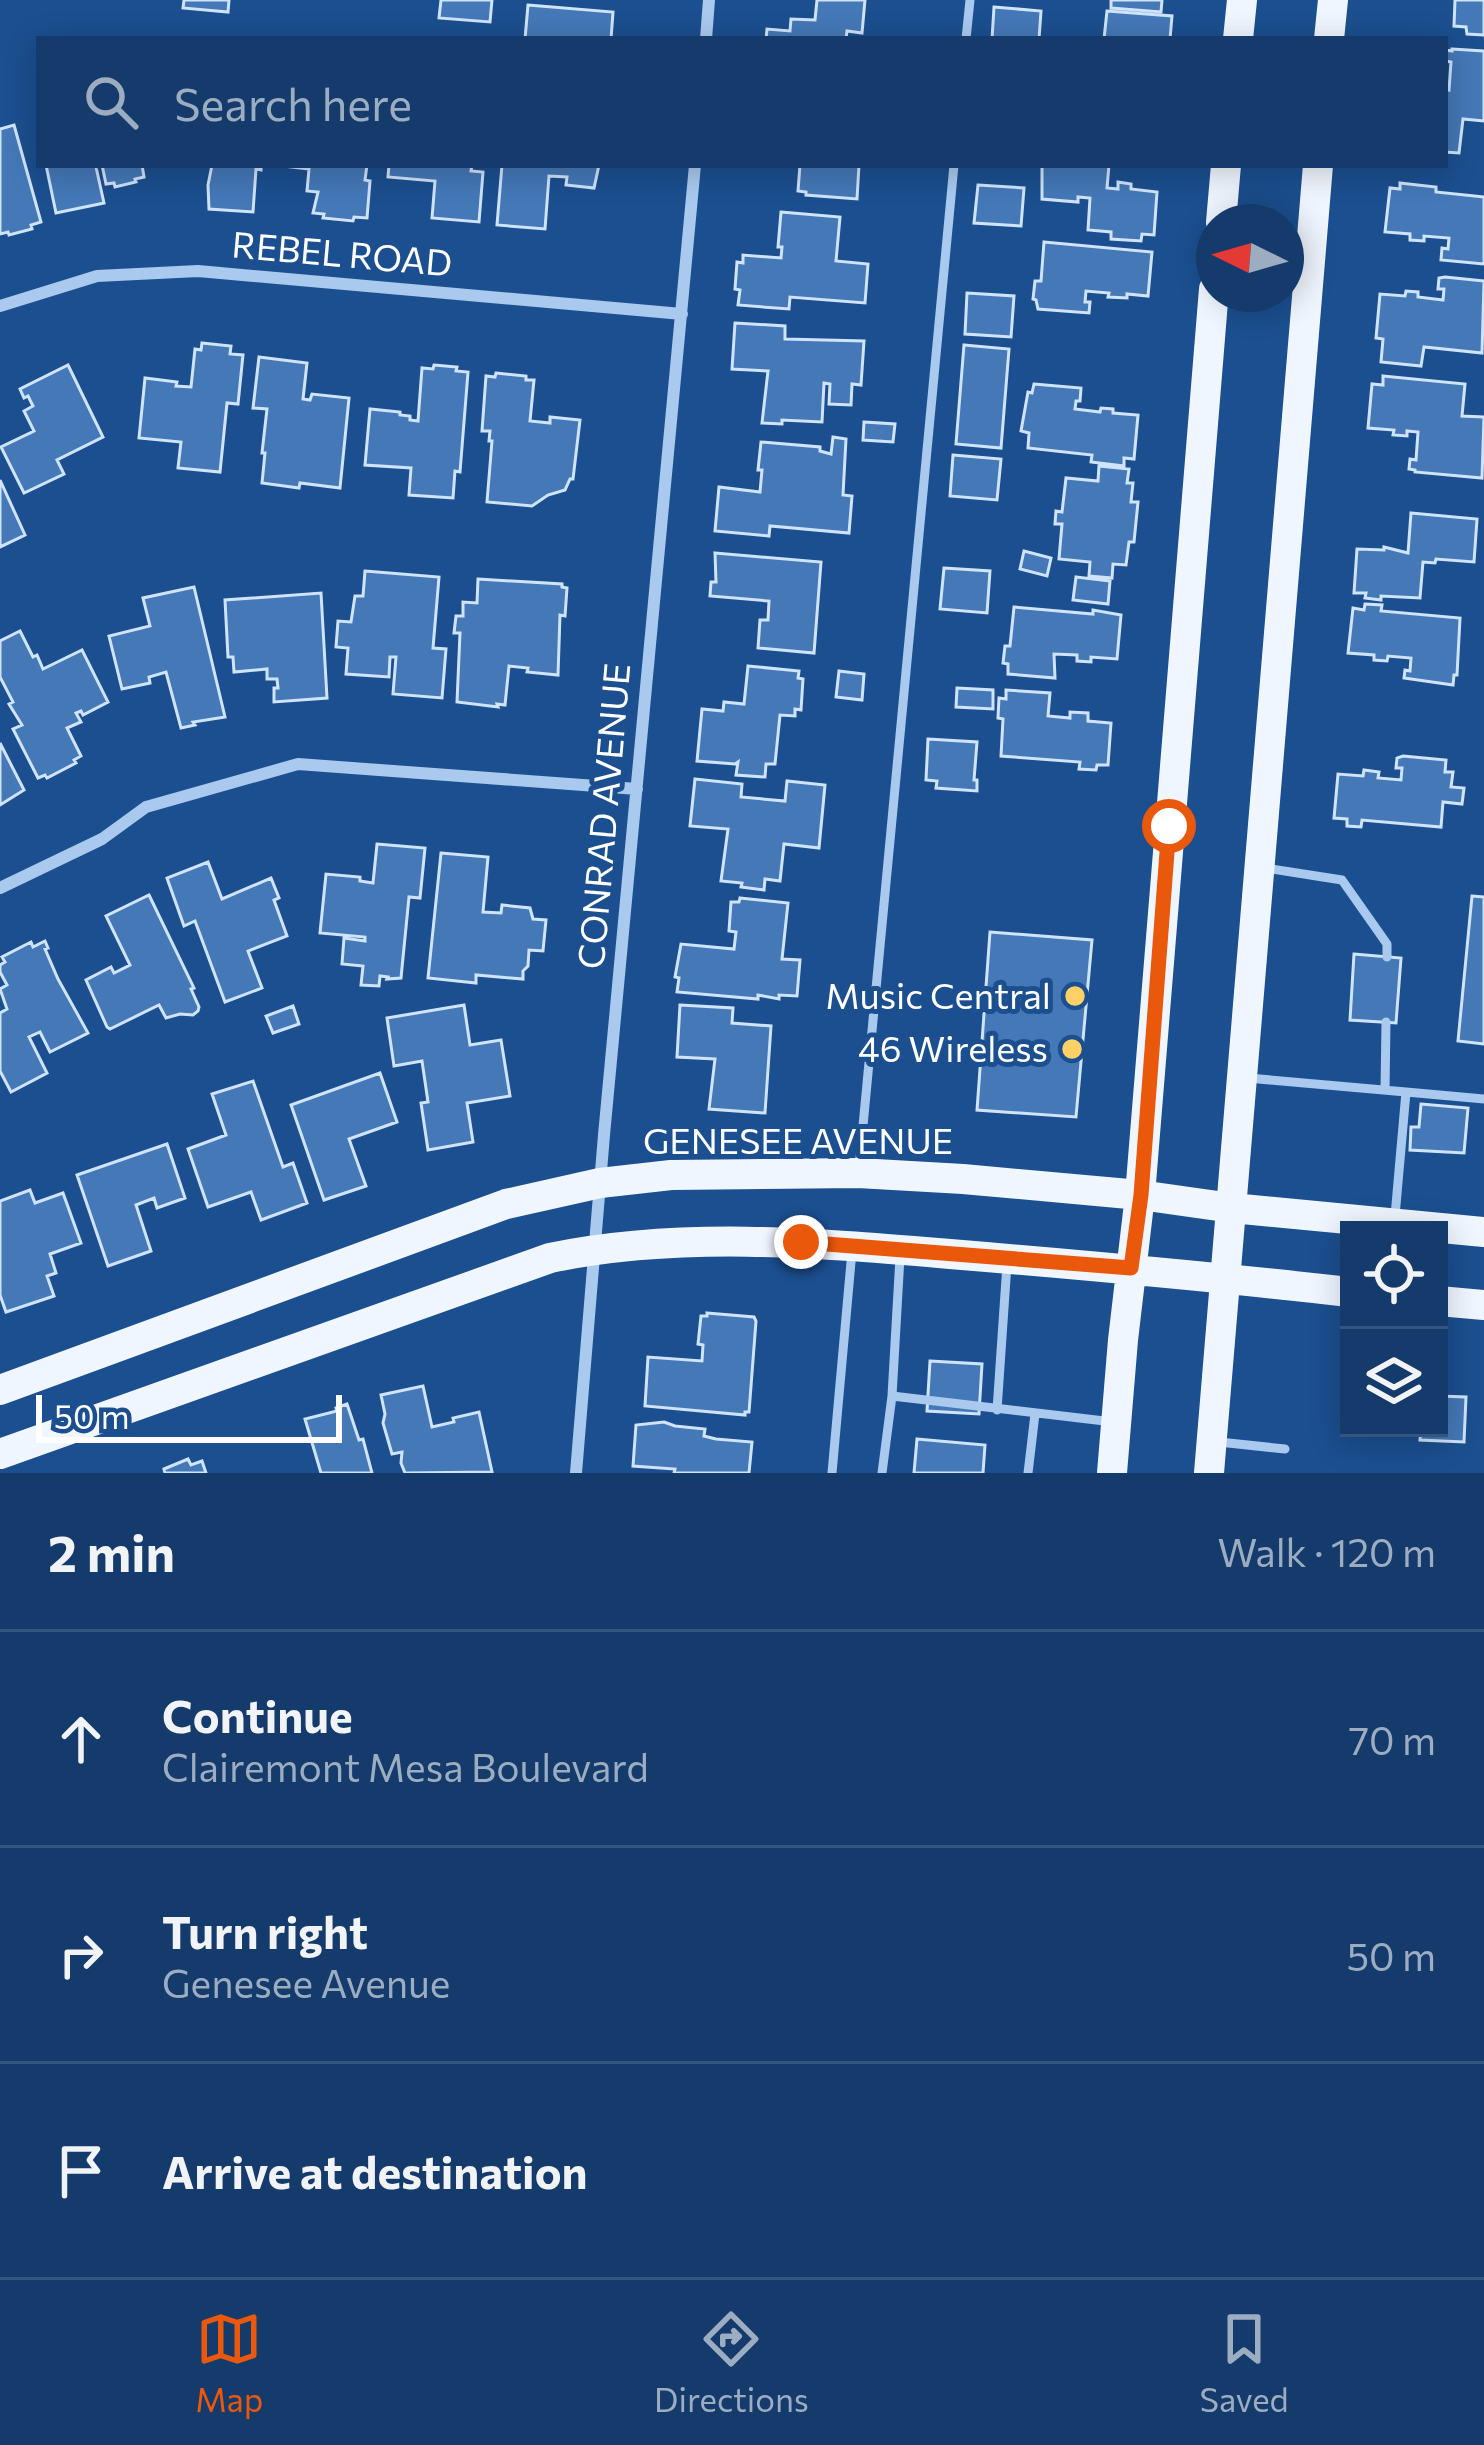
<!DOCTYPE html>
<html lang="en">
<head>
<meta charset="utf-8">
<style>
	body { margin:0; font-family:Commissioner,sans-serif; background:#214673; color:#f1f3f6 }
	.controls { position:absolute; right:36px; bottom:36px; display:grid; overflow:hidden; border-radius:0px; box-shadow:0 6px 30px #0003 }
	.controls button { width:108px; height:108px; display:grid; place-items:center; padding:0; border:0; border-bottom:3px solid #33557e; background:#143b6b; color:#f1f3f6; font:60px sans-serif }
	.compass { position:absolute; left:1196px; top:204px; width:108px; height:108px; border-radius:50%; background:#143b6b; box-shadow:0 6px 30px #0003; rotate:275deg }
	.scale { position:absolute; left:36px; bottom:30px; width:306px; box-sizing:border-box; padding-left:12px; border:6px solid #fff; border-top:0; font-size:33px; line-height:42px; white-space:nowrap; color:#fff; -webkit-text-stroke:9px #1b4f8f; paint-order:stroke }
	.stop { position:absolute; width:36px; height:36px; margin:-27px; border:9px solid #ea580c; border-radius:50%; background:#fff }
	.stop.end { background:#ea580c; border-color:#fff; box-shadow:0 3px 12px #0008 }
	.list { margin:0; padding:0; list-style:none }
	h2 { display:flex; justify-content:space-between; align-items:center; height:156px; margin:0; padding:0 48px; font-size:51px }
	h2 small { font-size:39px; font-weight:400; color:#9dadc1 }
	.list li { display:grid; grid-template-columns:78px 1fr auto; gap:36px; align-items:center; box-sizing:border-box; height:216px; padding:0 48px; border-top:3px solid #33557e }
	.list b { display:block; font-size:45px; white-space:nowrap }
	.list p { margin:0; font-size:39px; white-space:nowrap; color:#9dadc1 }
	.list em { font-size:39px; font-style:normal; color:#9dadc1 }
	.icon { flex:none; width:66px; height:66px; fill:none; stroke:currentColor; stroke-width:2; stroke-linecap:round; stroke-linejoin:round }
	.map { position:relative; flex:none; width:1484px; height:1473px; overflow:hidden }
	.search { position:absolute; background:#143b6b; box-shadow:0 6px 30px #0003; left:36px; right:36px; top:36px; height:132px; display:flex; align-items:center; gap:30px; box-sizing:border-box; padding:0 42px; border-radius:0px; color:#9dadc1; font-size:45px }
	.sheet { height:804px; background:#143b6b }
	nav { display:flex; justify-content:space-around; align-items:center; box-sizing:border-box; height:168px; border-top:3px solid #33557e; background:#143b6b; font-size:33px; color:#9dadc1 }
	nav a { display:grid; justify-items:center; gap:6px }
	nav .on { color:#ea580c }
	.map>svg:first-child { display:block }
</style>
</head>
<body>
<div class="map">
<svg width="1484" height="1473" viewBox="0 0 1484 1473">
	<rect width="100%" height="100%" fill="#1b4f8f"/>
	<path fill="#4478b7" stroke="#cfe3fa" stroke-width="3" d="M 184,0 L 229,0 L 228,12 L 183,8 Z
		M 441,0 L 492,0 L 490,22 L 439,18 Z
		M 817,0 L 865,0 L 862,33 L 847,31 L 846,39 L 766,39 L 767,29 L 790,31 L 791,19 L 815,20 Z
		M 1111,0 L 1162,0 L 1161,12 L 1111,8 Z
		M 1455,0 L 1484,0 L 1484,35 L 1467,34 L 1466,27 L 1454,26 Z
		M 528,5 L 613,12 L 611,39 L 525,39 Z
		M 994,7 L 1041,11 L 1039,39 L 992,39 Z
		M 1107,11 L 1172,16 L 1170,39 L 1104,39 Z
		M 1452,49 L 1484,51 L 1484,121 L 1463,119 L 1459,153 L 1445,152 L 1445,89 L 1449,90 L 1451,62 L 1445,61 L 1445,50 L 1452,51 Z
		M 14,125 L 41,222 L 31,225 L 32,229 L 9,235 L 8,232 L 0,234 L 0,129 Z
		M 46,165 L 142,165 L 144,177 L 135,179 L 136,182 L 115,187 L 114,183 L 106,184 L 102,165 L 96,167 L 104,203 L 56,213 Z
		M 212,165 L 261,165 L 261,170 L 256,169 L 253,212 L 209,209 L 208,185 Z
		M 274,165 L 367,165 L 365,180 L 370,181 L 367,218 L 354,217 L 353,221 L 323,218 L 324,214 L 313,213 L 318,192 L 307,191 L 309,169 Z
		M 389,165 L 472,165 L 471,171 L 483,172 L 479,222 L 432,218 L 435,181 L 388,177 Z
		M 502,165 L 599,165 L 594,188 L 566,185 L 567,177 L 549,176 L 545,229 L 497,225 Z
		M 800,165 L 859,165 L 857,199 L 806,195 L 806,192 L 798,191 Z
		M 1042,165 L 1109,165 L 1107,188 L 1118,189 L 1118,182 L 1131,184 L 1131,189 L 1157,192 L 1154,235 L 1142,234 L 1141,241 L 1111,239 L 1111,232 L 1088,230 L 1090,198 L 1078,197 L 1078,202 L 1042,199 Z
		M 1400,183 L 1436,187 L 1436,192 L 1484,197 L 1484,264 L 1441,260 L 1442,248 L 1448,249 L 1449,238 L 1424,236 L 1424,241 L 1410,240 L 1410,234 L 1385,232 L 1390,188 L 1400,189 Z
		M 978,185 L 1024,188 L 1021,226 L 974,223 Z
		M 781,212 L 840,217 L 836,261 L 868,264 L 865,303 L 790,297 L 789,309 L 738,305 L 740,290 L 735,289 L 737,262 L 743,263 L 743,255 L 781,258 L 782,247 L 778,247 Z
		M 1044,242 L 1152,252 L 1148,296 L 1127,294 L 1127,298 L 1108,297 L 1109,293 L 1086,291 L 1085,302 L 1090,302 L 1089,313 L 1038,309 L 1036,300 L 1033,299 L 1035,281 L 1041,281 Z
		M 1445,277 L 1484,281 L 1482,353 L 1424,347 L 1421,366 L 1381,362 L 1383,339 L 1376,338 L 1380,294 L 1405,296 L 1406,291 L 1418,292 L 1418,297 L 1443,300 L 1444,289 L 1438,289 L 1439,278 Z
		M 967,293 L 1014,296 L 1011,337 L 965,334 Z
		M 735,323 L 785,326 L 785,339 L 864,341 L 861,385 L 852,384 L 851,405 L 829,404 L 830,384 L 824,383 L 822,422 L 782,420 L 782,424 L 762,423 L 768,371 L 732,369 Z
		M 202,343 L 231,346 L 230,354 L 243,355 L 238,404 L 227,403 L 220,472 L 178,468 L 181,442 L 139,438 L 145,378 L 177,382 L 176,386 L 191,387 L 195,349 L 201,350 Z
		M 964,345 L 1009,349 L 1001,448 L 956,444 Z
		M 259,357 L 307,363 L 303,399 L 310,400 L 312,394 L 349,398 L 340,488 L 300,483 L 299,488 L 262,483 L 265,453 L 262,453 L 267,409 L 253,408 Z
		M 68,365 L 103,437 L 57,460 L 64,474 L 24,493 L 1,447 L 34,431 L 24,411 L 33,406 L 28,396 L 24,398 L 20,389 Z
		M 434,365 L 457,367 L 456,371 L 468,372 L 460,472 L 455,471 L 453,498 L 409,495 L 411,468 L 365,465 L 370,409 L 400,412 L 400,415 L 410,416 L 410,420 L 418,421 L 422,368 L 433,369 Z
		M 496,373 L 526,376 L 526,380 L 534,380 L 530,421 L 550,423 L 550,417 L 580,420 L 573,479 L 570,479 L 565,490 L 548,495 L 532,506 L 487,502 L 492,441 L 489,441 L 490,431 L 482,431 L 486,376 L 495,377 Z
		M 1383,376 L 1465,384 L 1462,416 L 1484,417 L 1482,478 L 1415,472 L 1415,470 L 1409,469 L 1410,459 L 1416,460 L 1418,432 L 1407,431 L 1407,436 L 1393,435 L 1394,430 L 1368,428 L 1372,384 L 1383,385 Z
		M 1034,384 L 1081,388 L 1080,401 L 1076,401 L 1075,409 L 1100,412 L 1101,408 L 1113,409 L 1113,413 L 1138,415 L 1134,459 L 1124,458 L 1124,466 L 1091,462 L 1092,455 L 1028,448 L 1029,433 L 1021,431 L 1028,392 L 1032,393 Z
		M 864,422 L 895,424 L 893,442 L 863,440 Z
		M 833,437 L 846,439 L 843,495 L 852,496 L 849,533 L 770,526 L 769,536 L 715,531 L 719,487 L 760,492 L 762,470 L 758,470 L 761,442 L 820,447 L 820,451 L 831,454 Z
		M 953,455 L 1001,459 L 997,500 L 950,496 Z
		M 1099,466 L 1129,469 L 1127,483 L 1133,483 L 1131,502 L 1138,502 L 1134,542 L 1129,542 L 1126,565 L 1113,564 L 1112,578 L 1089,576 L 1090,562 L 1059,559 L 1062,524 L 1055,524 L 1056,511 L 1062,512 L 1066,478 L 1098,481 Z
		M 0,480 L 25,535 L 0,547 Z
		M 1411,513 L 1477,519 L 1474,562 L 1436,559 L 1435,563 L 1423,562 L 1420,598 L 1381,596 L 1381,600 L 1365,598 L 1366,593 L 1354,593 L 1357,549 L 1384,550 L 1384,547 L 1408,553 Z
		M 1024,551 L 1051,558 L 1047,576 L 1020,569 Z
		M 715,553 L 821,562 L 814,653 L 758,648 L 760,620 L 768,620 L 769,601 L 710,596 L 711,582 L 716,582 Z
		M 944,568 L 990,571 L 987,613 L 940,609 Z
		M 365,571 L 439,577 L 433,648 L 446,649 L 442,698 L 393,694 L 396,657 L 390,657 L 389,677 L 346,674 L 348,648 L 336,647 L 338,621 L 351,622 L 355,596 L 363,596 Z
		M 1076,577 L 1110,581 L 1108,604 L 1073,600 Z
		M 478,579 L 562,584 L 562,587 L 567,588 L 565,616 L 560,615 L 558,675 L 527,672 L 528,668 L 509,666 L 505,705 L 497,704 L 498,707 L 457,702 L 460,633 L 454,633 L 456,616 L 463,616 L 463,602 L 477,603 Z
		M 194,587 L 225,717 L 193,722 L 195,725 L 181,728 L 166,672 L 149,677 L 150,683 L 122,689 L 109,636 L 150,626 L 143,598 Z
		M 321,593 L 327,698 L 274,702 L 274,688 L 278,688 L 277,679 L 267,679 L 267,669 L 234,672 L 233,657 L 228,657 L 225,600 Z
		M 1365,604 L 1382,605 L 1381,611 L 1460,618 L 1457,675 L 1454,675 L 1453,685 L 1404,678 L 1405,670 L 1410,671 L 1411,658 L 1388,656 L 1387,661 L 1374,660 L 1374,655 L 1348,653 L 1353,608 L 1364,610 Z
		M 1014,607 L 1093,614 L 1093,610 L 1121,615 L 1117,659 L 1091,657 L 1091,662 L 1077,661 L 1077,655 L 1054,654 L 1055,678 L 1008,674 L 1008,664 L 1003,663 L 1005,646 L 1010,646 Z
		M 20,631 L 33,657 L 37,655 L 43,669 L 82,650 L 108,702 L 83,715 L 81,711 L 76,713 L 81,722 L 67,728 L 81,756 L 74,760 L 76,763 L 47,778 L 45,775 L 38,778 L 13,729 L 22,725 L 9,704 L 13,702 L 0,677 L 0,641 Z
		M 748,666 L 799,671 L 798,678 L 803,679 L 801,710 L 795,709 L 795,716 L 780,715 L 775,764 L 766,764 L 765,777 L 736,775 L 738,762 L 735,764 L 697,761 L 702,709 L 723,711 L 724,702 L 744,704 Z
		M 839,671 L 864,674 L 862,700 L 836,697 Z
		M 957,688 L 993,690 L 993,709 L 956,707 Z
		M 1006,690 L 1050,693 L 1048,716 L 1070,718 L 1070,712 L 1088,713 L 1088,721 L 1111,723 L 1108,765 L 1097,765 L 1096,770 L 1079,769 L 1080,762 L 1001,756 L 1003,719 L 998,718 L 999,698 L 1006,699 Z
		M 928,739 L 977,742 L 974,780 L 977,780 L 977,791 L 936,788 L 937,781 L 926,780 Z
		M 0,743 L 24,790 L 0,805 Z
		M 1403,756 L 1446,760 L 1445,772 L 1453,772 L 1451,787 L 1464,788 L 1462,804 L 1443,802 L 1441,827 L 1362,820 L 1361,827 L 1347,826 L 1347,819 L 1334,818 L 1338,774 L 1363,776 L 1364,770 L 1379,772 L 1378,778 L 1401,780 L 1402,768 L 1396,768 L 1397,758 Z
		M 695,779 L 742,784 L 741,797 L 785,801 L 787,781 L 825,785 L 819,848 L 784,844 L 780,881 L 765,879 L 764,890 L 741,887 L 742,883 L 721,881 L 728,829 L 690,826 Z
		M 377,844 L 425,848 L 420,898 L 409,897 L 401,978 L 387,979 L 388,977 L 380,976 L 379,986 L 361,985 L 363,966 L 342,964 L 344,938 L 365,941 L 365,937 L 320,933 L 326,874 L 360,877 L 360,881 L 373,883 Z
		M 441,853 L 488,857 L 483,912 L 501,913 L 502,905 L 530,908 L 533,919 L 546,920 L 543,951 L 529,950 L 528,966 L 523,971 L 523,979 L 476,975 L 476,983 L 428,978 Z
		M 208,862 L 222,899 L 271,878 L 279,898 L 274,900 L 287,936 L 248,951 L 262,988 L 225,1002 L 195,921 L 184,926 L 167,878 Z
		M 149,895 L 194,988 L 191,989 L 199,1007 L 198,1011 L 193,1015 L 180,1014 L 166,1018 L 159,1005 L 110,1029 L 107,1027 L 86,980 L 111,967 L 114,973 L 130,965 L 106,916 Z
		M 1472,896 L 1484,897 L 1484,1044 L 1458,1041 Z
		M 740,898 L 788,903 L 782,959 L 800,960 L 797,996 L 779,995 L 779,999 L 758,995 L 758,999 L 677,992 L 679,978 L 675,977 L 681,944 L 734,949 L 736,932 L 729,931 L 731,902 L 739,902 Z
		M 990,932 L 1092,940 L 1076,1117 L 977,1110 Z
		M 45,941 L 48,948 L 45,949 L 58,979 L 88,1033 L 50,1052 L 40,1032 L 29,1037 L 47,1073 L 11,1092 L 0,1071 L 0,1013 L 7,1009 L 0,989 L 7,985 L 0,972 L 0,965 L 5,962 L 2,957 L 31,942 L 33,947 Z
		M 1354,954 L 1401,958 L 1396,1023 L 1350,1020 Z
		M 464,1005 L 470,1045 L 501,1040 L 510,1096 L 467,1103 L 473,1142 L 428,1150 L 421,1103 L 428,1102 L 422,1061 L 394,1066 L 387,1018 Z
		M 680,1005 L 733,1008 L 732,1023 L 771,1026 L 765,1113 L 709,1109 L 715,1059 L 677,1057 Z
		M 293,1006 L 299,1024 L 273,1033 L 266,1016 Z
		M 380,1073 L 397,1122 L 349,1139 L 366,1186 L 324,1200 L 291,1105 Z
		M 253,1081 L 283,1167 L 293,1163 L 307,1203 L 261,1220 L 251,1192 L 208,1207 L 188,1149 L 226,1135 L 212,1094 Z
		M 1421,1104 L 1468,1108 L 1464,1153 L 1410,1150 L 1411,1127 L 1419,1127 Z
		M 167,1144 L 185,1198 L 157,1208 L 154,1198 L 136,1205 L 151,1251 L 108,1266 L 77,1175 Z
		M 30,1190 L 35,1203 L 63,1193 L 81,1243 L 50,1254 L 56,1273 L 47,1276 L 54,1296 L 6,1312 L 0,1295 L 0,1201 Z
		M 707,1313 L 754,1317 L 756,1321 L 749,1412 L 745,1412 L 745,1415 L 645,1406 L 648,1357 L 702,1361 L 703,1345 L 698,1344 L 701,1316 L 707,1316 Z
		M 930,1361 L 982,1364 L 979,1414 L 927,1411 Z
		M 423,1386 L 432,1427 L 454,1422 L 453,1418 L 479,1412 L 492,1472 L 405,1473 L 401,1463 L 402,1452 L 392,1454 L 383,1423 L 385,1414 L 381,1395 Z
		M 1439,1396 L 1466,1397 L 1464,1442 L 1420,1440 L 1421,1428 L 1439,1428 Z
		M 347,1404 L 359,1440 L 363,1439 L 372,1473 L 321,1473 L 305,1419 L 337,1411 L 336,1408 Z
		M 664,1422 L 675,1426 L 705,1429 L 704,1436 L 716,1439 L 752,1442 L 749,1473 L 674,1473 L 675,1469 L 633,1466 L 636,1425 Z
		M 917,1439 L 985,1445 L 983,1473 L 914,1473 Z
		M 188,1459 L 191,1465 L 202,1461 L 206,1473 L 165,1473 L 164,1469 Z"/>
	<g fill="none" stroke-linecap="round" stroke-linejoin="round">
		<path stroke="#a9c9ee" stroke-width="9" d="M 966,39 L 970,0
			M 1265,868 L 1342,880 L 1387,944 L 1387,957
			M 1248,1078 L 1406,1092 L 1395,1216
			M 1385,1090 L 1386,1022
			M 1406,1092 L 1484,1099
			M 859,1168 L 954,165
			M 892,1396 L 1113,1422
			M 997,1410 L 1007,1264
			M 1219,1442 L 1285,1449
			M 832,1473 L 852,1251
			M 882,1473 L 892,1396 L 900,1257
			M 1028,1473 L 1035,1414"/>
		<path stroke="#a9c9ee" stroke-width="12" d="M 706,39 L 709,0
			M 0,306 L 97,276 L 198,271 L 682,314
			M 0,888 L 102,839 L 146,807 L 298,764 L 637,789
			M 576,1473 L 604,1135 L 695,165"/>
		<path stroke="#f0f6ff" stroke-width="30" d="M 1238,39 L 1242,0
			M 1329,39 L 1333,0
			M 1221,222 L 1226,165
			M 1439,1301 L 1484,1305
			M 0,1390 L 506,1204 L 600,1183 L 671,1175 L 858,1173 L 963,1179 L 1140,1195 L 1232,1208 L 1484,1232
			M 0,1454 L 550,1258 C 681,1231 818,1243 950,1254 C 1083,1265 1216,1277 1349,1292
			M 1112,1473 L 1123,1340 L 1140,1195 L 1214,289
			M 1209,1473 L 1318,165"/>
	</g>
	<g fill="none" stroke-linecap="round" stroke-linejoin="round">
		<path stroke="#ea580c" stroke-width="15" d="M 801,1242 L 1131,1268 L 1141,1195 L 1169,826"/>
	</g>
	<g fill="#ffd166" stroke="#1b4f8f" stroke-width="4.5">
		<circle cx="1075" cy="996" r="12"/>
		<circle cx="1072" cy="1049" r="12"/>
	</g>
	<g text-anchor="middle" stroke-width="10" stroke-linejoin="round" paint-order="stroke">
		<g font-size="36" fill="#fff" stroke="#1b4f8f">
			<text transform="translate(342 254) rotate(5)" y="13">REBEL ROAD</text>
			<text transform="translate(604 816) rotate(-85)" y="13">CONRAD AVENUE</text>
			<text x="798" y="1154">GENESEE AVENUE</text>
		</g>
		<g font-size="36" fill="#fff" stroke="#1b4f8f" text-anchor="end">
			<text x="1051" y="1009">Music Central</text>
			<text x="1048" y="1062">46 Wireless</text>
		</g>
	</g>
</svg>
<div class="controls">
<button><svg class="icon" aria-label="locate" viewBox="0 0 24 24"><circle cx="12" cy="12" r="6"/><path d="M12 2v4M12 18v4M2 12h4M18 12h4"/></svg></button>
<button><svg class="icon" aria-label="layers" viewBox="0 0 24 24"><path d="M12 4l9 5-9 5-9-5zM3 14l9 5 9-5"/></svg></button>
</div>
<svg class="compass" viewBox="-18 -18 36 36"><path d="M0-13l5 13h-10z" fill="#e53935"/><path d="M0 13l5-13h-10z" fill="#9dadc1"/></svg>
<div class="scale">50 m</div>
<div class="stop" style="left:1169px;top:826px"></div>
<div class="stop end" style="left:801px;top:1242px"></div>
<div class="search"><svg class="icon" aria-label="search" viewBox="0 0 24 24"><circle cx="10" cy="10" r="6"/><path d="M15 15l6 6"/></svg>Search here</div>
</div>
<section class="sheet">
<h2>2 min<small>Walk · 120 m</small></h2>
<ul class="list">
<li><svg class="icon" aria-label="ahead" viewBox="0 0 24 24"><path d="M12 20V5M6 11l6-6 6 6"/></svg><div><b>Continue</b><p>Clairemont Mesa Boulevard</p></div><em>70 m</em></li>
<li><svg class="icon" aria-label="right" viewBox="0 0 24 24"><path d="M7 20v-9h11M14 6l5 5-5 5"/></svg><div><b>Turn right</b><p>Genesee Avenue</p></div><em>50 m</em></li>
<li><svg class="icon" aria-label="arrive" viewBox="0 0 24 24"><path d="M6 21V4h12l-3 4 3 4H6"/></svg><div><b>Arrive at destination</b></div></li>
</ul>
</section>
<nav>
<a class="on"><svg class="icon" aria-label="map" viewBox="0 0 24 24"><path d="M3 6l6-2 6 2 6-2v14l-6 2-6-2-6 2zM9 4v14M15 6v14"/></svg>Map</a>
<a><svg class="icon" aria-label="directions" viewBox="0 0 24 24"><path d="M12 3l9 9-9 9-9-9zM9 14v-3h6M13 9l2 2-2 2"/></svg>Directions</a>
<a><svg class="icon" aria-label="saved" viewBox="0 0 24 24"><path d="M7 4h10v16l-5-4-5 4z"/></svg>Saved</a>
</nav>
</body>
</html>
